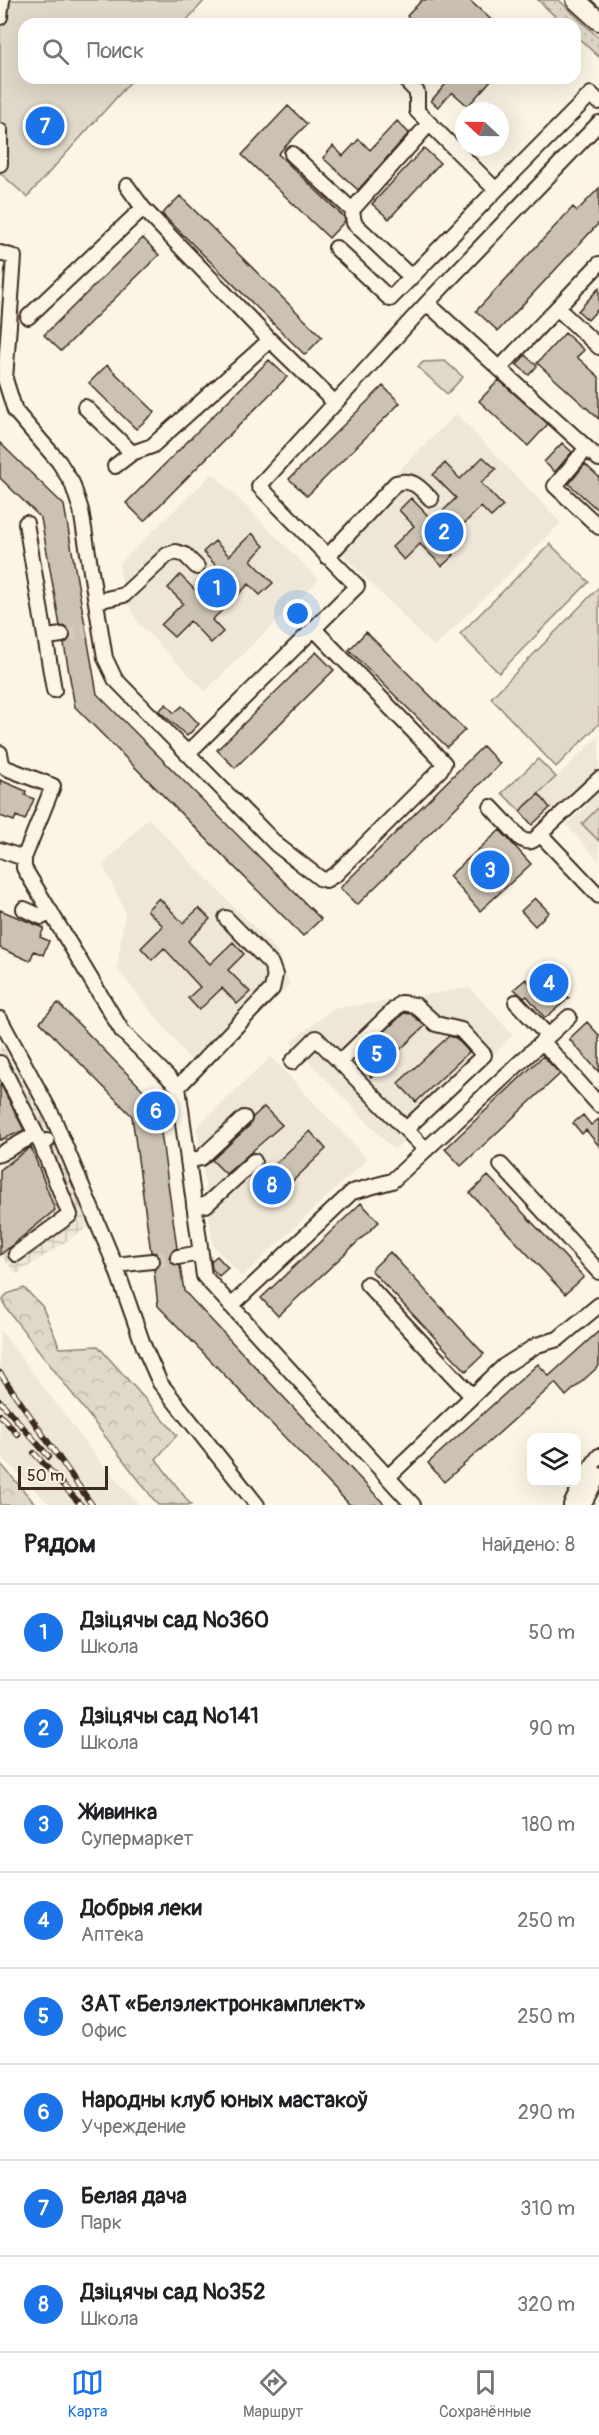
<!DOCTYPE html>
<html lang="ru">
<head>
<meta charset="utf-8">
<style>
	body { margin:0; font-family:Pangolin,sans-serif; background:#f2f2f2; color:#202124 }
	.controls { position:absolute; right:18px; bottom:18px; display:grid; overflow:hidden; border-radius:12px; box-shadow:0 6px 24px #0002 }
	.controls button { width:54px; height:54px; display:grid; place-items:center; padding:0; border:0; border-bottom:2px solid #e0e0e0; background:#fff; color:#202124; font:30px sans-serif }
	.compass { position:absolute; left:455px; top:102px; width:54px; height:54px; border-radius:50%; background:#fff; box-shadow:0 6px 24px #0002; rotate:292deg }
	.scale { position:absolute; left:18px; bottom:15px; width:90px; box-sizing:border-box; padding-left:6px; border:3px solid #3b2a1e; border-top:0; font-size:16px; line-height:21px; white-space:nowrap; color:#3b2a1e; -webkit-text-stroke:4px #fcf5e5; paint-order:stroke }
	.you { position:absolute; left:298px; top:614px; width:21px; height:21px; margin:-15px; border:4px solid #fff; border-radius:50%; background:#1a73e8; box-shadow:0 0 0 9px #1a73e833 }
	.badge { display:grid; place-items:center; width:39px; height:39px; border-radius:50%; background:#1a73e8; color:#fff; font-size:20px; font-weight:700 }
	.pin { position:absolute; translate:-50% -50%; border:3px solid #fff; box-shadow:0 2px 6px #0006 }
	.list { margin:0; padding:0; list-style:none }
	h2 { display:flex; justify-content:space-between; align-items:center; height:78px; margin:0; padding:0 24px; font-size:26px }
	h2 small { font-size:20px; font-weight:400; color:#757577 }
	.list li { display:grid; grid-template-columns:39px 1fr auto; gap:18px; align-items:center; box-sizing:border-box; height:96px; padding:0 24px; border-top:2px solid #e0e0e0 }
	.list b { display:block; font-size:22px; white-space:nowrap }
	.list p { margin:0; font-size:20px; white-space:nowrap; color:#757577 }
	.list em { font-size:20px; font-style:normal; color:#757577 }
	.icon { flex:none; width:33px; height:33px; fill:none; stroke:currentColor; stroke-width:2; stroke-linecap:round; stroke-linejoin:round }
	.map { position:relative; flex:none; width:599px; height:1505px; overflow:hidden }
	.search { position:absolute; background:#fff; box-shadow:0 6px 24px #0002; left:18px; right:18px; top:18px; height:66px; display:flex; align-items:center; gap:15px; box-sizing:border-box; padding:0 21px; border-radius:18px; color:#757577; font-size:22px }
	.sheet { height:846px; background:#fff }
	nav { display:flex; justify-content:space-around; align-items:center; box-sizing:border-box; height:84px; border-top:2px solid #e0e0e0; background:#fff; font-size:16px; color:#757577 }
	nav a { display:grid; justify-items:center; gap:3px }
	nav .on { color:#1a73e8 }
	.map>svg:first-child { display:block }
</style>
</head>
<body>
<div class="map">
<svg width="599" height="1505" viewBox="0 0 599 1505">
	<defs>
		<pattern id="industrial-grid" width="8" height="8" patternUnits="userSpaceOnUse" patternTransform="scale(1.5)"><rect width="8" height="8" fill="#eee6d6"/><path d="M0 4h8M4 0v8" fill="none" stroke="#cdc5b7"/></pattern>
		<pattern id="grass-dots" width="8" height="8" patternUnits="userSpaceOnUse" patternTransform="scale(1.5)"><rect width="8" height="8" fill="#e0d8c8"/><path d="M2 2h.1M6 6h.1" fill="none" stroke="#c1baab" stroke-width="1.8" stroke-linecap="round"/></pattern>
		<pattern id="forest-crowns" width="20" height="18" patternUnits="userSpaceOnUse" patternTransform="scale(1.5)"><rect width="20" height="18" fill="#e0d8c8"/><path d="M2 6a3 3 0 1 1 6 0M12 15a3 3 0 1 1 6 0" fill="none" stroke="#c1baab"/></pattern>
	</defs>
	<rect width="100%" height="100%" fill="#fcf5e5"/>
	<filter id="ink" filterUnits="userSpaceOnUse"><feTurbulence type="fractalNoise" baseFrequency=".0167" numOctaves="2"/><feDisplacementMap in="SourceGraphic" scale="12" xChannelSelector="R" yChannelSelector="G"/><feConvolveMatrix kernelMatrix="1 2 1 2 8 2 1 2 1" color-interpolation-filters="sRGB"/></filter>
	<g filter="url(#ink)">
		<path fill="#eee6d6" d="M 456,414 L 561,523 L 434,647 L 328,540 Z
			M 213,473 L 319,580 L 205,691 L 138,623 L 124,595 L 119,564 Z
			M 599,736 L 599,861 L 566,825 L 586,806 L 573,792 L 553,810 L 539,794 Z
			M 148,818 L 277,951 L 290,984 L 201,1073 L 117,969 L 125,911 L 103,865 Z
			M 470,988 L 513,1035 L 394,1150 L 290,1042 L 333,1009 Z
			M 271,1057 L 367,1159 L 242,1277 L 213,1245 L 197,1127 Z
			M 0,1330 L 102,1464 L 139,1505 L 50,1505 L 0,1455 Z"/>
		<path fill="url(#industrial-grid)" d="M 0,1042 L 54,1138 L 91,1225 L 17,1274 L 0,1255 Z"/>
		<path fill="url(#grass-dots)" stroke="#8e8173" stroke-width="1.5" d="M 538,0 L 559,0 L 599,38 L 599,57 L 575,35 L 575,24 L 563,24 Z"/>
		<path fill="url(#forest-crowns)" stroke="#8e8173" stroke-width="1.5" d="M 24,1288 L 42,1306 L 60,1348 L 98,1346 L 177,1435 L 156,1459 L 191,1505 L 158,1505 L 6,1308 L 3,1300 L 7,1294 Z
			M 0,1463 L 36,1505 L 0,1505 Z"/>
		<path fill="#e0d8c8" stroke="#8e8173" stroke-width="1.5" d="M 0,0 L 205,0 L 183,24 L 24,24 L 24,78 L 134,78 L 27,197 L 0,173 Z
			M 445,361 L 463,377 L 447,394 L 418,367 L 423,362 Z
			M 550,544 L 589,582 L 499,673 L 460,634 Z
			M 599,587 L 599,724 L 556,767 L 491,698 Z
			M 538,759 L 556,777 L 520,811 L 502,793 Z
			M 599,807 L 599,841 L 582,824 Z"/>
		<path fill="#ccc2b3" stroke="#3b2a1e" stroke-width="1.5" d="M 422,0 L 469,0 L 496,24 L 415,24 L 407,16 Z
			M 451,78 L 493,78 L 468,106 L 452,92 L 438,107 L 431,101 Z
			M 288,106 L 307,124 L 278,154 L 344,217 L 345,221 L 329,238 L 242,155 Z
			M 397,121 L 409,133 L 358,190 L 323,158 L 333,146 L 343,156 L 359,139 L 370,150 Z
			M 424,148 L 440,163 L 389,219 L 372,204 Z
			M 599,188 L 599,223 L 498,331 L 476,311 L 573,207 L 577,211 Z
			M 180,196 L 322,337 L 305,355 L 162,214 Z
			M 143,238 L 159,255 L 61,351 L 44,335 Z
			M 599,288 L 599,308 L 588,320 L 578,311 Z
			M 565,333 L 584,350 L 577,357 L 599,377 L 599,419 L 537,363 Z
			M 525,355 L 537,366 L 529,375 L 517,365 Z
			M 269,360 L 287,377 L 144,521 L 126,503 Z
			M 107,365 L 155,412 L 136,429 L 89,383 Z
			M 499,380 L 548,424 L 528,446 L 479,401 Z
			M 383,386 L 400,403 L 307,496 L 289,479 Z
			M 0,443 L 64,505 L 97,694 L 321,919 L 303,936 L 75,707 L 64,644 L 70,639 L 71,633 L 66,627 L 60,626 L 41,518 L 0,478 Z
			M 562,443 L 572,452 L 555,472 L 544,462 Z
			M 483,457 L 496,469 L 481,483 L 503,506 L 491,517 L 481,507 L 443,544 L 454,555 L 442,566 L 420,544 L 404,560 L 392,547 L 414,526 L 399,510 L 411,498 L 433,521 L 456,498 L 433,475 L 445,463 L 460,479 Z
			M 585,464 L 599,477 L 599,511 L 569,484 Z
			M 252,533 L 264,546 L 251,560 L 273,583 L 260,595 L 249,584 L 212,620 L 223,632 L 211,643 L 190,621 L 174,637 L 161,625 L 183,603 L 168,588 L 180,575 L 203,598 L 226,576 L 203,552 L 215,541 L 229,556 Z
			M 366,632 L 465,730 L 447,747 L 349,650 Z
			M 316,652 L 334,670 L 235,768 L 217,750 Z
			M 166,704 L 174,713 L 182,706 L 199,724 L 187,736 L 159,711 Z
			M 483,746 L 500,764 L 357,905 L 340,888 Z
			M 0,780 L 26,791 L 25,795 L 34,799 L 25,820 L 16,816 L 14,821 L 0,816 Z
			M 539,794 L 550,808 L 532,825 L 520,811 Z
			M 500,830 L 531,864 L 480,911 L 449,876 Z
			M 159,898 L 183,923 L 199,908 L 210,919 L 188,941 L 210,964 L 233,942 L 244,954 L 228,970 L 250,992 L 237,1004 L 222,988 L 199,1010 L 188,998 L 200,987 L 164,948 L 152,960 L 141,948 L 163,926 L 147,910 Z
			M 535,898 L 549,912 L 535,926 L 521,911 Z
			M 0,910 L 44,928 L 40,937 L 49,941 L 43,955 L 34,951 L 30,961 L 0,948 Z
			M 548,973 L 569,998 L 545,1018 L 527,996 L 524,998 L 514,989 L 526,979 L 532,986 Z
			M 58,1003 L 157,1104 L 177,1248 L 172,1251 L 169,1258 L 172,1263 L 180,1266 L 184,1291 L 385,1505 L 350,1505 L 158,1306 L 154,1270 L 160,1265 L 161,1259 L 156,1253 L 151,1252 L 132,1116 L 40,1022 Z
			M 404,1013 L 411,1014 L 425,1026 L 371,1077 L 355,1060 Z
			M 587,1022 L 599,1035 L 599,1072 L 569,1039 Z
			M 449,1036 L 456,1038 L 469,1052 L 416,1102 L 398,1083 Z
			M 543,1056 L 560,1074 L 461,1166 L 445,1149 Z
			M 0,1083 L 24,1130 L 0,1140 Z
			M 264,1107 L 282,1125 L 226,1174 L 212,1160 L 250,1125 L 253,1117 Z
			M 583,1115 L 591,1125 L 599,1119 L 599,1146 L 586,1130 L 582,1134 L 573,1123 Z
			M 310,1131 L 326,1149 L 272,1201 L 255,1183 Z
			M 31,1147 L 55,1210 L 0,1255 L 0,1170 Z
			M 488,1176 L 584,1277 L 565,1294 L 470,1193 Z
			M 361,1203 L 379,1222 L 278,1316 L 261,1298 Z
			M 390,1252 L 484,1354 L 466,1371 L 371,1270 Z
			M 217,1256 L 228,1268 L 219,1276 L 212,1269 L 211,1261 Z
			M 599,1331 L 599,1366 L 566,1396 L 555,1383 L 444,1482 L 428,1463 L 538,1364 L 549,1376 Z"/>
		<g fill="none" stroke-linecap="round" stroke-linejoin="round">
			<path stroke="#d5ccbd" stroke-width="14" stroke-dasharray="14 7" stroke-linecap="butt" d="M 62,635 L 86,631
				M 152,1261 L 178,1257"/>
			<defs>
				<path id="minor" d="M 0,17 L 2,0
					M 403,78 L 417,92 L 417,111 L 496,190 L 591,94 L 599,102
					M 0,131 L 0,164
					M 292,154 L 352,210 L 354,223 L 411,277
					M 127,186 L 143,208 L 270,340 L 335,403
					M 352,210 L 429,124
					M 336,248 L 390,299 L 496,190
					M 0,253 L 14,257 L 5,379 L 15,411 L 59,462 L 72,483 L 81,510 L 105,658 L 115,679 L 277,845 L 321,879 L 326,880 L 336,874 L 440,770 L 444,763 L 315,630
					M 427,303 L 599,459
					M 557,308 L 599,347
					M 28,317 L 143,208
					M 500,368 L 599,264
					M 85,407 L 132,453
					M 587,448 L 555,486 L 599,527
					M 115,466 L 132,453 L 152,446 L 270,340
					M 26,523 L 54,690
					M 327,557 L 396,483 C 413,478 420,488 431,499
					M 97,601 L 124,595 L 167,555 L 176,552 L 185,555 L 197,567
					M 47,637 L 62,635
					M 0,753 L 2,764 L 6,768 L 53,786 L 24,858 L 24,868 L 122,1031 L 178,1087 L 204,1276 L 413,1505
					M 187,754 L 357,586 L 259,486 L 427,303 L 599,123
					M 491,807 L 521,839 C 530,844 534,841 540,834 L 599,896
					M 540,834 L 599,779
					M 0,850 L 24,858
					M 24,909 L 42,917 L 51,912
					M 516,1002 L 548,1036
					M 0,1019 L 53,1117 L 115,1265 L 144,1347 L 160,1383 L 257,1505
					M 542,1041 L 599,1105
					M 292,1062 L 316,1038 L 340,1062
					M 0,1063 L 41,1144 L 47,1141
					M 178,1087 L 272,989 L 275,975 L 271,964 L 226,918
					M 406,1129 L 484,1055 L 461,1030 L 436,1024 L 415,1005 L 401,1003 L 340,1062 L 425,1149
					M 0,1154 L 36,1134
					M 188,1161 L 201,1158 L 244,1118
					M 501,1165 L 599,1272
					M 194,1206 L 206,1205 L 254,1161
					M 16,1254 L 70,1215 L 41,1144
					M 178,1257 L 200,1253
					M 115,1265 L 152,1261
					M 367,1284 L 472,1396
					M 231,1306 L 352,1192 L 392,1181 L 569,1017
					M 388,1477 L 504,1366 L 537,1345 L 558,1339 L 599,1305
					M 571,1505 L 586,1474 L 599,1456
					M 583,1505 L 599,1475"/>
				<path id="major" d="M 576,0 L 599,21"/>
			</defs>
			<use href="#minor" stroke="#3b2a1e" stroke-width="18"/>
			<use href="#major" stroke="#3b2a1e" stroke-width="22"/>
			<use href="#minor" stroke="#fcf5e5" stroke-width="14"/>
			<use href="#major" stroke="#fcf5e5" stroke-width="18"/>
			<defs>
				<path id="rail" d="M 0,1373 L 92,1505
					M 0,1401 L 49,1457
					M 0,1415 L 18,1435
					M 34,1453 L 81,1505"/>
			</defs>
			<use href="#rail" stroke="#3b2a1e" stroke-width="6"/>
			<use href="#rail" stroke="#fcf5e5" stroke-width="4" stroke-dasharray="11" stroke-linecap="butt"/>
		</g>
	</g>
</svg>
<div class="controls">
<button><svg class="icon" aria-label="layers" viewBox="0 0 24 24"><path d="M12 4l9 5-9 5-9-5zM3 14l9 5 9-5"/></svg></button>
</div>
<svg class="compass" viewBox="-18 -18 36 36"><path d="M0-13l5 13h-10z" fill="#e53935"/><path d="M0 13l5-13h-10z" fill="#757577"/></svg>
<div class="scale">50 m</div>
<div class="you"></div>
<div class="pin badge" style="left:217px;top:588px">1</div>
<div class="pin badge" style="left:444px;top:532px">2</div>
<div class="pin badge" style="left:490px;top:870px">3</div>
<div class="pin badge" style="left:549px;top:983px">4</div>
<div class="pin badge" style="left:377px;top:1054px">5</div>
<div class="pin badge" style="left:156px;top:1111px">6</div>
<div class="pin badge" style="left:45px;top:126px">7</div>
<div class="pin badge" style="left:272px;top:1185px">8</div>
<div class="search"><svg class="icon" aria-label="search" viewBox="0 0 24 24"><circle cx="10" cy="10" r="6"/><path d="M15 15l6 6"/></svg>Поиск</div>
</div>
<section class="sheet">
<h2>Рядом<small>Найдено: 8</small></h2>
<ul class="list">
<li><span class="badge">1</span><div><b>Дзіцячы сад №360</b><p>Школа</p></div><em>50 m</em></li>
<li><span class="badge">2</span><div><b>Дзіцячы сад №141</b><p>Школа</p></div><em>90 m</em></li>
<li><span class="badge">3</span><div><b>Живинка</b><p>Супермаркет</p></div><em>180 m</em></li>
<li><span class="badge">4</span><div><b>Добрыя леки</b><p>Аптека</p></div><em>250 m</em></li>
<li><span class="badge">5</span><div><b>ЗАТ «Белэлектронкамплект»</b><p>Офис</p></div><em>250 m</em></li>
<li><span class="badge">6</span><div><b>Народны клуб юных мастакоў</b><p>Учреждение</p></div><em>290 m</em></li>
<li><span class="badge">7</span><div><b>Белая дача</b><p>Парк</p></div><em>310 m</em></li>
<li><span class="badge">8</span><div><b>Дзіцячы сад №352</b><p>Школа</p></div><em>320 m</em></li>
</ul>
</section>
<nav>
<a class="on"><svg class="icon" aria-label="map" viewBox="0 0 24 24"><path d="M3 6l6-2 6 2 6-2v14l-6 2-6-2-6 2zM9 4v14M15 6v14"/></svg>Карта</a>
<a><svg class="icon" aria-label="directions" viewBox="0 0 24 24"><path d="M12 3l9 9-9 9-9-9zM9 14v-3h6M13 9l2 2-2 2"/></svg>Маршрут</a>
<a><svg class="icon" aria-label="saved" viewBox="0 0 24 24"><path d="M7 4h10v16l-5-4-5 4z"/></svg>Сохранённые</a>
</nav>
</body>
</html>
